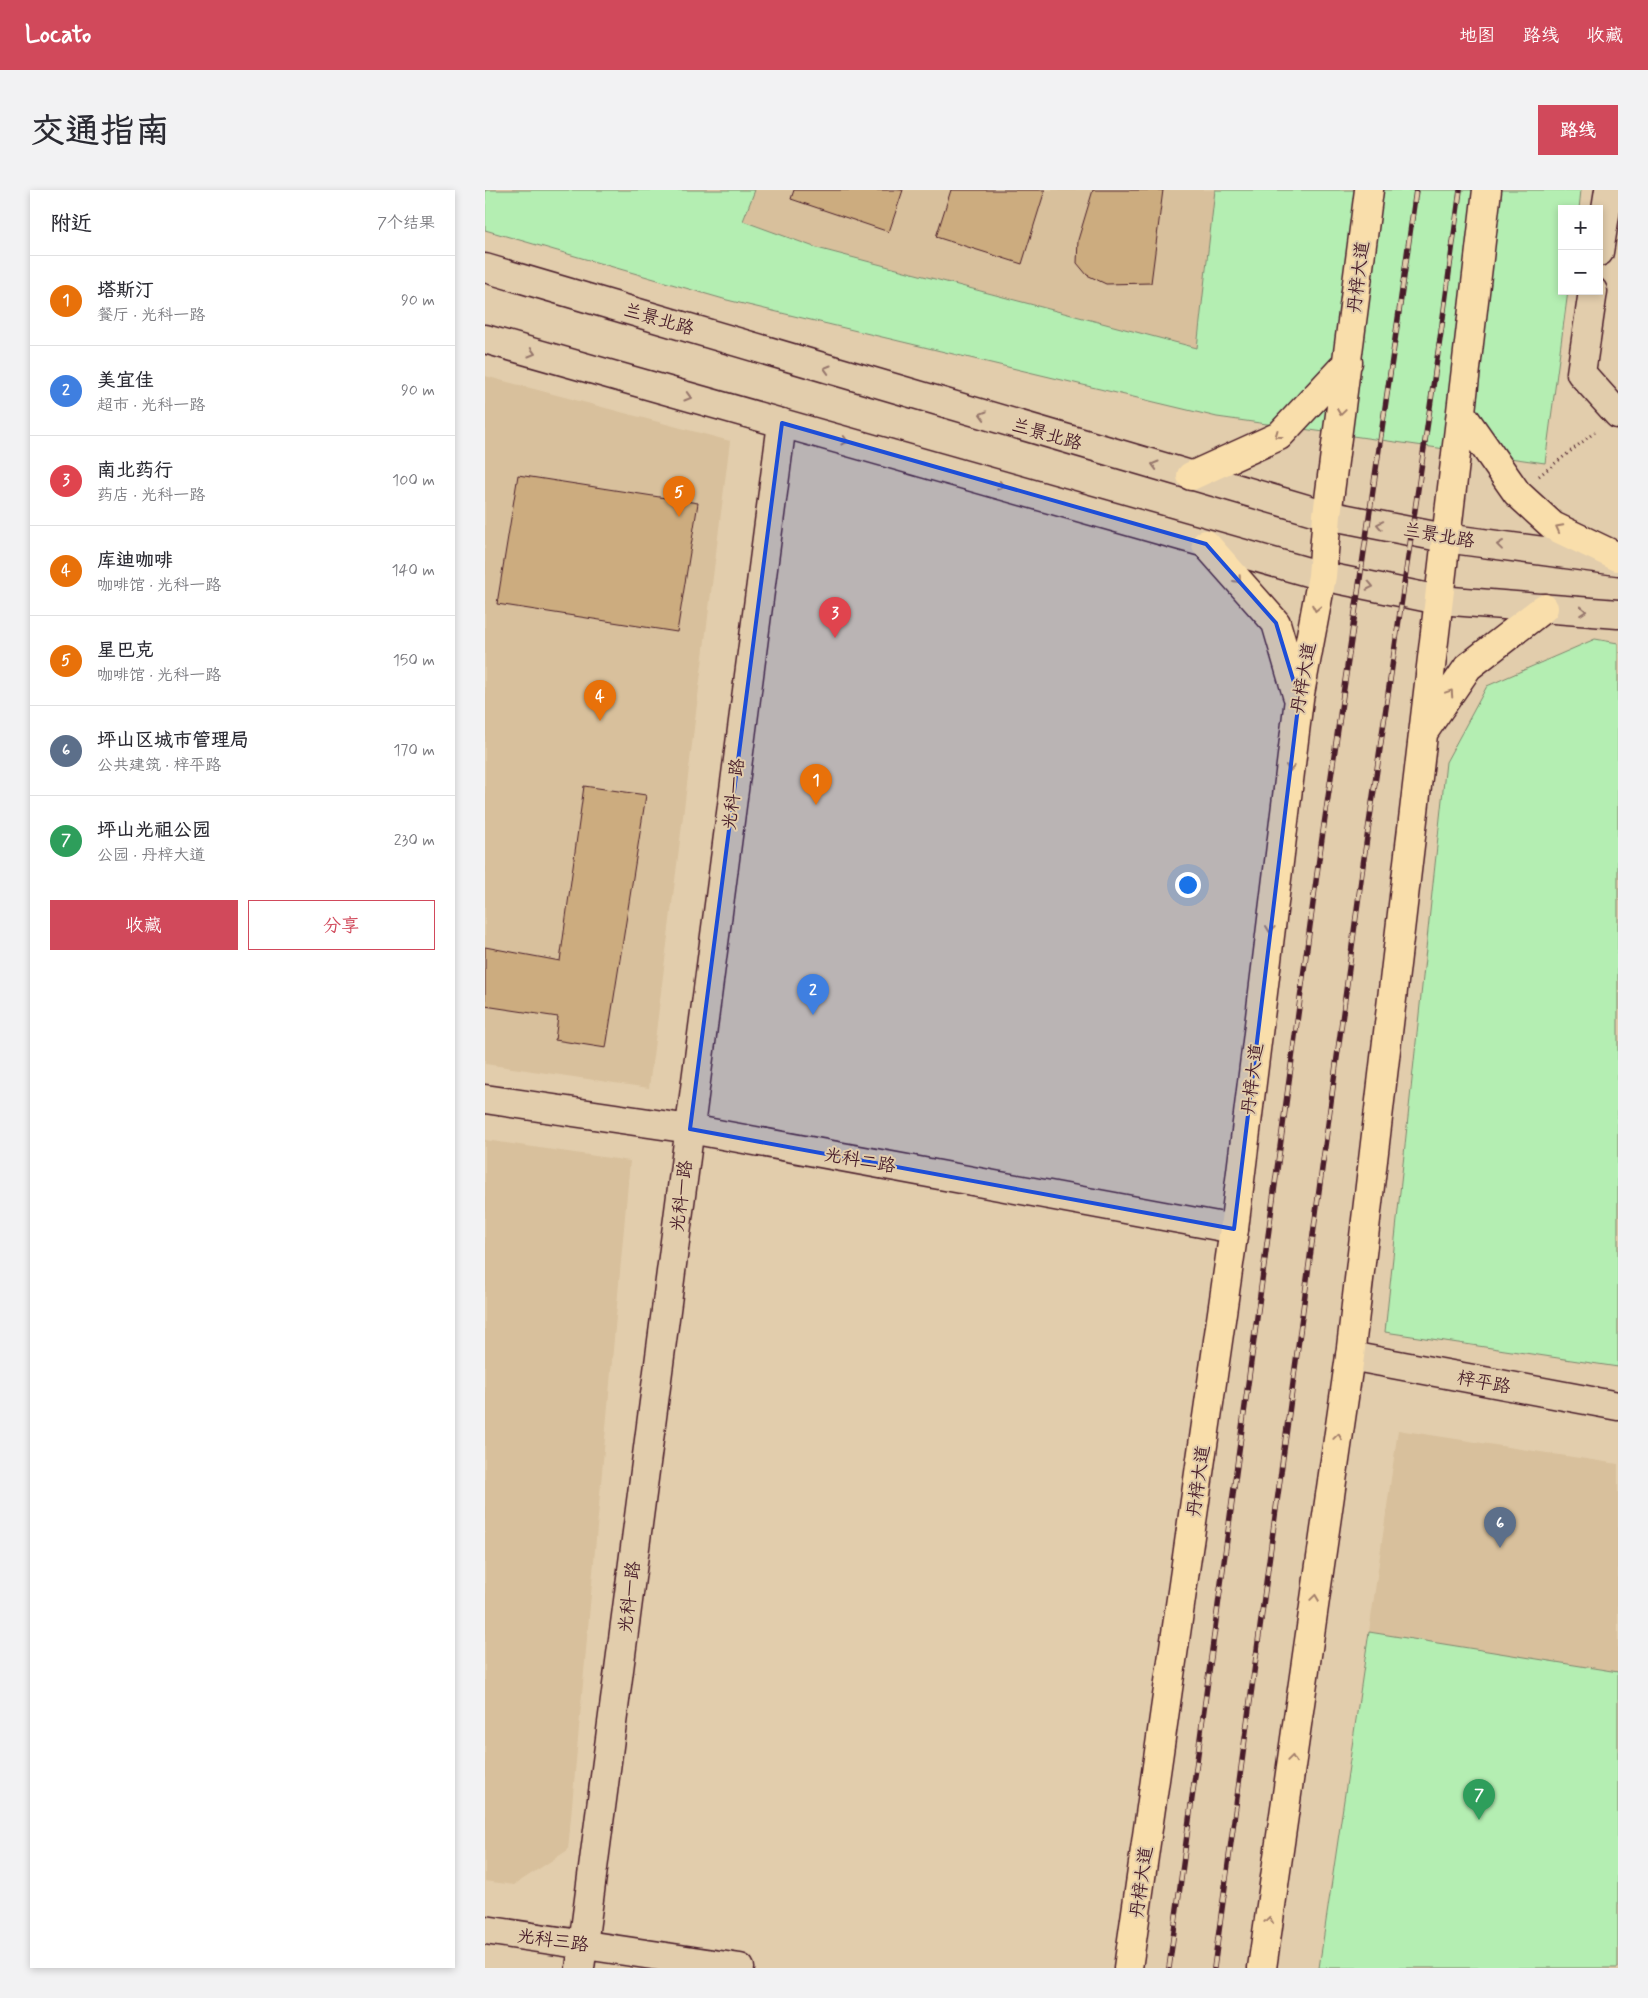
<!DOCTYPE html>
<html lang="zh">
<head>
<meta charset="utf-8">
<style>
	body { margin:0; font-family:Mynerve,"LXGW WenKai TC",sans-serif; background:#f2f2f3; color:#2b2b33 }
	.controls { position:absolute; right:15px; top:15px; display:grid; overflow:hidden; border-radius:0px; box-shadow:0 2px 8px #0003 }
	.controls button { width:45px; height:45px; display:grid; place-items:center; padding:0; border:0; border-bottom:1px solid #e1e1e2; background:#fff; color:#2b2b33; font:25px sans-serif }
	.you { position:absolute; left:702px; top:694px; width:18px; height:18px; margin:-12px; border:4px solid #fff; border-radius:50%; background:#1a73e8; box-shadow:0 0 0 8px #1a73e833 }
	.badge { display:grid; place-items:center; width:32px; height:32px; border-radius:50%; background:#d1495b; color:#fff; font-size:16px; font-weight:700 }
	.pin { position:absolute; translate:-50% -41px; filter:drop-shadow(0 1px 2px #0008) }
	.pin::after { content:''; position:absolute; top:26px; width:18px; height:15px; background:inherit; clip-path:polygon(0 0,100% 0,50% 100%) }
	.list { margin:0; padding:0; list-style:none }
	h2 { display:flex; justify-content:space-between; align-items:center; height:65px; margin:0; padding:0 20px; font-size:21px }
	h2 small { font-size:16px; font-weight:400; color:#7c7c81 }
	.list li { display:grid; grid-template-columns:32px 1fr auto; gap:15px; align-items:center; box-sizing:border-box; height:90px; padding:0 20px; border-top:1px solid #e1e1e2 }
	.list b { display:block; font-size:19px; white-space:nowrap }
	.list p { margin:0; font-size:16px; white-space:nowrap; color:#7c7c81 }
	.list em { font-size:16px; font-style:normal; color:#7c7c81 }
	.actions { display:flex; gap:10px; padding:15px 20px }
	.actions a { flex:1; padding:11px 0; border:1px solid #d1495b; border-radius:0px; text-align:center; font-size:18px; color:#d1495b }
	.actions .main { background:#d1495b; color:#fff }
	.map { position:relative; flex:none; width:1133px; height:1778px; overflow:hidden; border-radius:0px }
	header { display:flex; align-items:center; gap:30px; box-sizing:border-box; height:70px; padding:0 25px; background:#d1495b; color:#fff }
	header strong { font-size:24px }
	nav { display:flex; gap:28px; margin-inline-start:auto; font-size:18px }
	.intro { display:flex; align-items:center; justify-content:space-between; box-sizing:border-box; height:120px; padding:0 30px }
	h1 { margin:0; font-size:35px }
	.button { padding:12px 22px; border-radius:0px; background:#d1495b; color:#fff; font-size:18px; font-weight:700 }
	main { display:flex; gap:30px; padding:0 30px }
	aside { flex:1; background:#fff; border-radius:0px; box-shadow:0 2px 8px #0003 }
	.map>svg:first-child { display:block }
</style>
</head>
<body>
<header>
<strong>Locato</strong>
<nav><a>地图</a><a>路线</a><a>收藏</a></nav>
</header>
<div class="intro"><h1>交通指南</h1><a class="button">路线</a></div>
<main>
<aside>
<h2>附近<small>7个结果</small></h2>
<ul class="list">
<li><span class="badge" style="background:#e8710a">1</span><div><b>塔斯汀</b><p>餐厅 · 光科一路</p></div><em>90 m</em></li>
<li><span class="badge" style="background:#3f7fe0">2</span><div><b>美宜佳</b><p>超市 · 光科一路</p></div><em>90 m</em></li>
<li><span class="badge" style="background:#e0444e">3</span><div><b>南北药行</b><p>药店 · 光科一路</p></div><em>100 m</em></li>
<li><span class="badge" style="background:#e8710a">4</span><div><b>库迪咖啡</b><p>咖啡馆 · 光科一路</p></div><em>140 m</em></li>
<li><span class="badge" style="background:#e8710a">5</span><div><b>星巴克</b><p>咖啡馆 · 光科一路</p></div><em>150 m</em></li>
<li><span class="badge" style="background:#5c6f8a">6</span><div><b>坪山区城市管理局</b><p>公共建筑 · 梓平路</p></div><em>170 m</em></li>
<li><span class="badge" style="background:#2e9e5b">7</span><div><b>坪山光祖公园</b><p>公园 · 丹梓大道</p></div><em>230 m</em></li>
</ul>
<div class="actions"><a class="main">收藏</a><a>分享</a></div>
</aside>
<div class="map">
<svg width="1133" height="1778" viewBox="0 0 1133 1778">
	<rect width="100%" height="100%" fill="#e2cdac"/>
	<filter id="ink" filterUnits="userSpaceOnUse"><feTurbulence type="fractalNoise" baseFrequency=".02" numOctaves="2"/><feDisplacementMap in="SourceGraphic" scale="10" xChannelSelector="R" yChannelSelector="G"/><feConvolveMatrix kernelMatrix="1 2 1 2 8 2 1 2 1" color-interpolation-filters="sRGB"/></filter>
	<g filter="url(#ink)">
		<path fill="#d8c09c" d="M 270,0 L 730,0 L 712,158 L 332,58 L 258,31 Z
			M 0,186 L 245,251 L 164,898 L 0,874 Z
			M 0,950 L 145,971 L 83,1660 L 29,1695 L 0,1691 Z
			M 913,1240 L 1133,1274 L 1133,1482 L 884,1442 Z"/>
		<path fill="#b4eeb2" stroke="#7f866e" d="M 0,0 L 270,0 L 258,31 L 332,58 L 712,158 L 730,0 L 1096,0 L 1094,19 L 1077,19 L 1077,101 L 1083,101 L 1060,273 L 732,227 L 242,110 L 0,40 Z
			M 1110,449 L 1133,453 L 1133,1177 L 900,1142 L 961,572 L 1002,496 Z
			M 884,1442 L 1133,1482 L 1133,1778 L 834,1778 Z"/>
		<path fill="#ccac7f" stroke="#4a1f2b" d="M 309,0 L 418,0 L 404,42 L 306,9 Z
			M 466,0 L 560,0 L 537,74 L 451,47 Z
			M 608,0 L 678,0 L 666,93 L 621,94 L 602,85 L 592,73 L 593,50 Z
			M 33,285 L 213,313 L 192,442 L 12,414 Z
			M 99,596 L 161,605 L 121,858 L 70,850 L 73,827 L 0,816 L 0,757 L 75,771 Z"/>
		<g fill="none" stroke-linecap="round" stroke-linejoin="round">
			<defs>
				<path id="street" d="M 1114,62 L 1124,0
					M 1108,101 L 1096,183 L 1133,224
					M 0,909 L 205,939 L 749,1039
					M 0,1740 L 255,1778
					M 95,1778 L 297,233"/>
				<path id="secondary" d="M 0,78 L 842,325 L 960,348 L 1133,371
					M 0,149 L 837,386 L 954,410 L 1133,424
					M 865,1166 L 1133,1216"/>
				<path id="primary" d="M 976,223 L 1032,303 L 1068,336 L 1133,367
					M 706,286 L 794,246 L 863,172
					M 721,354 L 791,433 L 812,505
					M 940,540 L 983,477 L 1059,418
					M 643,1778 L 749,1039 L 814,509 L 837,386 L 842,325 L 884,0
					M 777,1778 L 865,1166 L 1002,0"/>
			</defs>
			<use href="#street" stroke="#4a1f2b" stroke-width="31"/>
			<use href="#secondary" stroke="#4a1f2b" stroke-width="31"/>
			<use href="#primary" stroke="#4a1f2b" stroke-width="31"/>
			<path stroke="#4a1f2b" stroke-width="3" stroke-dasharray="1 4" stroke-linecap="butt" d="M 1054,286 L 1110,242"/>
			<use href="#street" stroke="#e2cdac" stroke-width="28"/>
			<use href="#secondary" stroke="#e2cdac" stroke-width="28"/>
			<use href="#primary" stroke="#f9deab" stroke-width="28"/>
			<defs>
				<path id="rail" d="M 684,1778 L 834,669 L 913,129 L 931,0
					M 729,1778 L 878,675 L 957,135 L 975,0"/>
			</defs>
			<use href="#rail" stroke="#4a1f2b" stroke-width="5.5"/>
			<use href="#rail" stroke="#e2cdac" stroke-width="4" stroke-dasharray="11" stroke-linecap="butt"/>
		</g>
		<defs><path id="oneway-chevron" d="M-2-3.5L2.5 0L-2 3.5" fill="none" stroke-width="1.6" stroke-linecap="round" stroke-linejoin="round" transform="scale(1.25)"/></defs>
		<g stroke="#96766c">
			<use href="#oneway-chevron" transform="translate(47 163) rotate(16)"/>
			<use href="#oneway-chevron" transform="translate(342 179) rotate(-164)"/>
			<use href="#oneway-chevron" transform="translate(203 207) rotate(16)"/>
			<use href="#oneway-chevron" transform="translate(498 225) rotate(-164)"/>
			<use href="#oneway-chevron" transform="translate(360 251) rotate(16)"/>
			<use href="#oneway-chevron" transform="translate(670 275) rotate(-164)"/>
			<use href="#oneway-chevron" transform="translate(516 296) rotate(16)"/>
			<use href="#oneway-chevron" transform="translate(895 335) rotate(-169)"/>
			<use href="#oneway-chevron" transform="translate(1015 355) rotate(-173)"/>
			<use href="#oneway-chevron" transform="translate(885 396) rotate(12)"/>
			<use href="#oneway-chevron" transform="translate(1098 421) rotate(4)"/>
		</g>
		<g stroke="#a27e6b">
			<use href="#oneway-chevron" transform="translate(856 222) rotate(98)"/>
			<use href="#oneway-chevron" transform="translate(793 245) rotate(144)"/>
			<use href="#oneway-chevron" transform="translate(1074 338) rotate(-152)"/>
			<use href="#oneway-chevron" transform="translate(753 390) rotate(49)"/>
			<use href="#oneway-chevron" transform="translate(831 418) rotate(101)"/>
			<use href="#oneway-chevron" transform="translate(965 503) rotate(-56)"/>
			<use href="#oneway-chevron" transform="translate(805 578) rotate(97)"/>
			<use href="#oneway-chevron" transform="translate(785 739) rotate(97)"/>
			<use href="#oneway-chevron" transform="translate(853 1247) rotate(-82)"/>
			<use href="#oneway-chevron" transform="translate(830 1408) rotate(-82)"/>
			<use href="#oneway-chevron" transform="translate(807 1569) rotate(-82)"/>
			<use href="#oneway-chevron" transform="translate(784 1730) rotate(-82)"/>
		</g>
	</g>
	<path fill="#1d4ed8" fill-opacity="0.2" stroke="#1d4ed8" stroke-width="4" stroke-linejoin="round" d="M 297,233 L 721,354 L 791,433 L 814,509 L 749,1039 L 205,939 Z"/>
	<g text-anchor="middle" stroke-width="4" stroke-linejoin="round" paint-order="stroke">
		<g font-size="18" fill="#4a1f2b" stroke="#e2cdac">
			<text transform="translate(873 87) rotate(-83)" y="6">丹梓大道</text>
			<text transform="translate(174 129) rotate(16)" y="6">兰景北路</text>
			<text transform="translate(562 244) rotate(16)" y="6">兰景北路</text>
			<text transform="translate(954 345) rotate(10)" y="6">兰景北路</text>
			<text transform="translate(818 488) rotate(-80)" y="6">丹梓大道</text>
			<text transform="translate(248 604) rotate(-83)" y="6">光科一路</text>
			<text transform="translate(767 889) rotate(-83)" y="6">丹梓大道</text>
			<text transform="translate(375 970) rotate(10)" y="6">光科二路</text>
			<text transform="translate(196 1006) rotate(-83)" y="6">光科一路</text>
			<text transform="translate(999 1192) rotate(11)" y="6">梓平路</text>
			<text transform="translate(713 1291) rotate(-82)" y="6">丹梓大道</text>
			<text transform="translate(144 1407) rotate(-83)" y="6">光科一路</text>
			<text transform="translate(656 1692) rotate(-82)" y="6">丹梓大道</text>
			<text transform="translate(68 1750) rotate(8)" y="6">光科三路</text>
		</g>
	</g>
</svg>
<div class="controls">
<button>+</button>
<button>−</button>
</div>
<div class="you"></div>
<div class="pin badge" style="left:331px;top:615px;background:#e8710a">1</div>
<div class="pin badge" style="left:328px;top:825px;background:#3f7fe0">2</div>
<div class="pin badge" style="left:350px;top:448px;background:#e0444e">3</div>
<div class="pin badge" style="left:115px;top:531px;background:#e8710a">4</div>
<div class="pin badge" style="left:194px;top:327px;background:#e8710a">5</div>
<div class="pin badge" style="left:1015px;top:1358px;background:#5c6f8a">6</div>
<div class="pin badge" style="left:994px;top:1630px;background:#2e9e5b">7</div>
</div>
</main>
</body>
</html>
